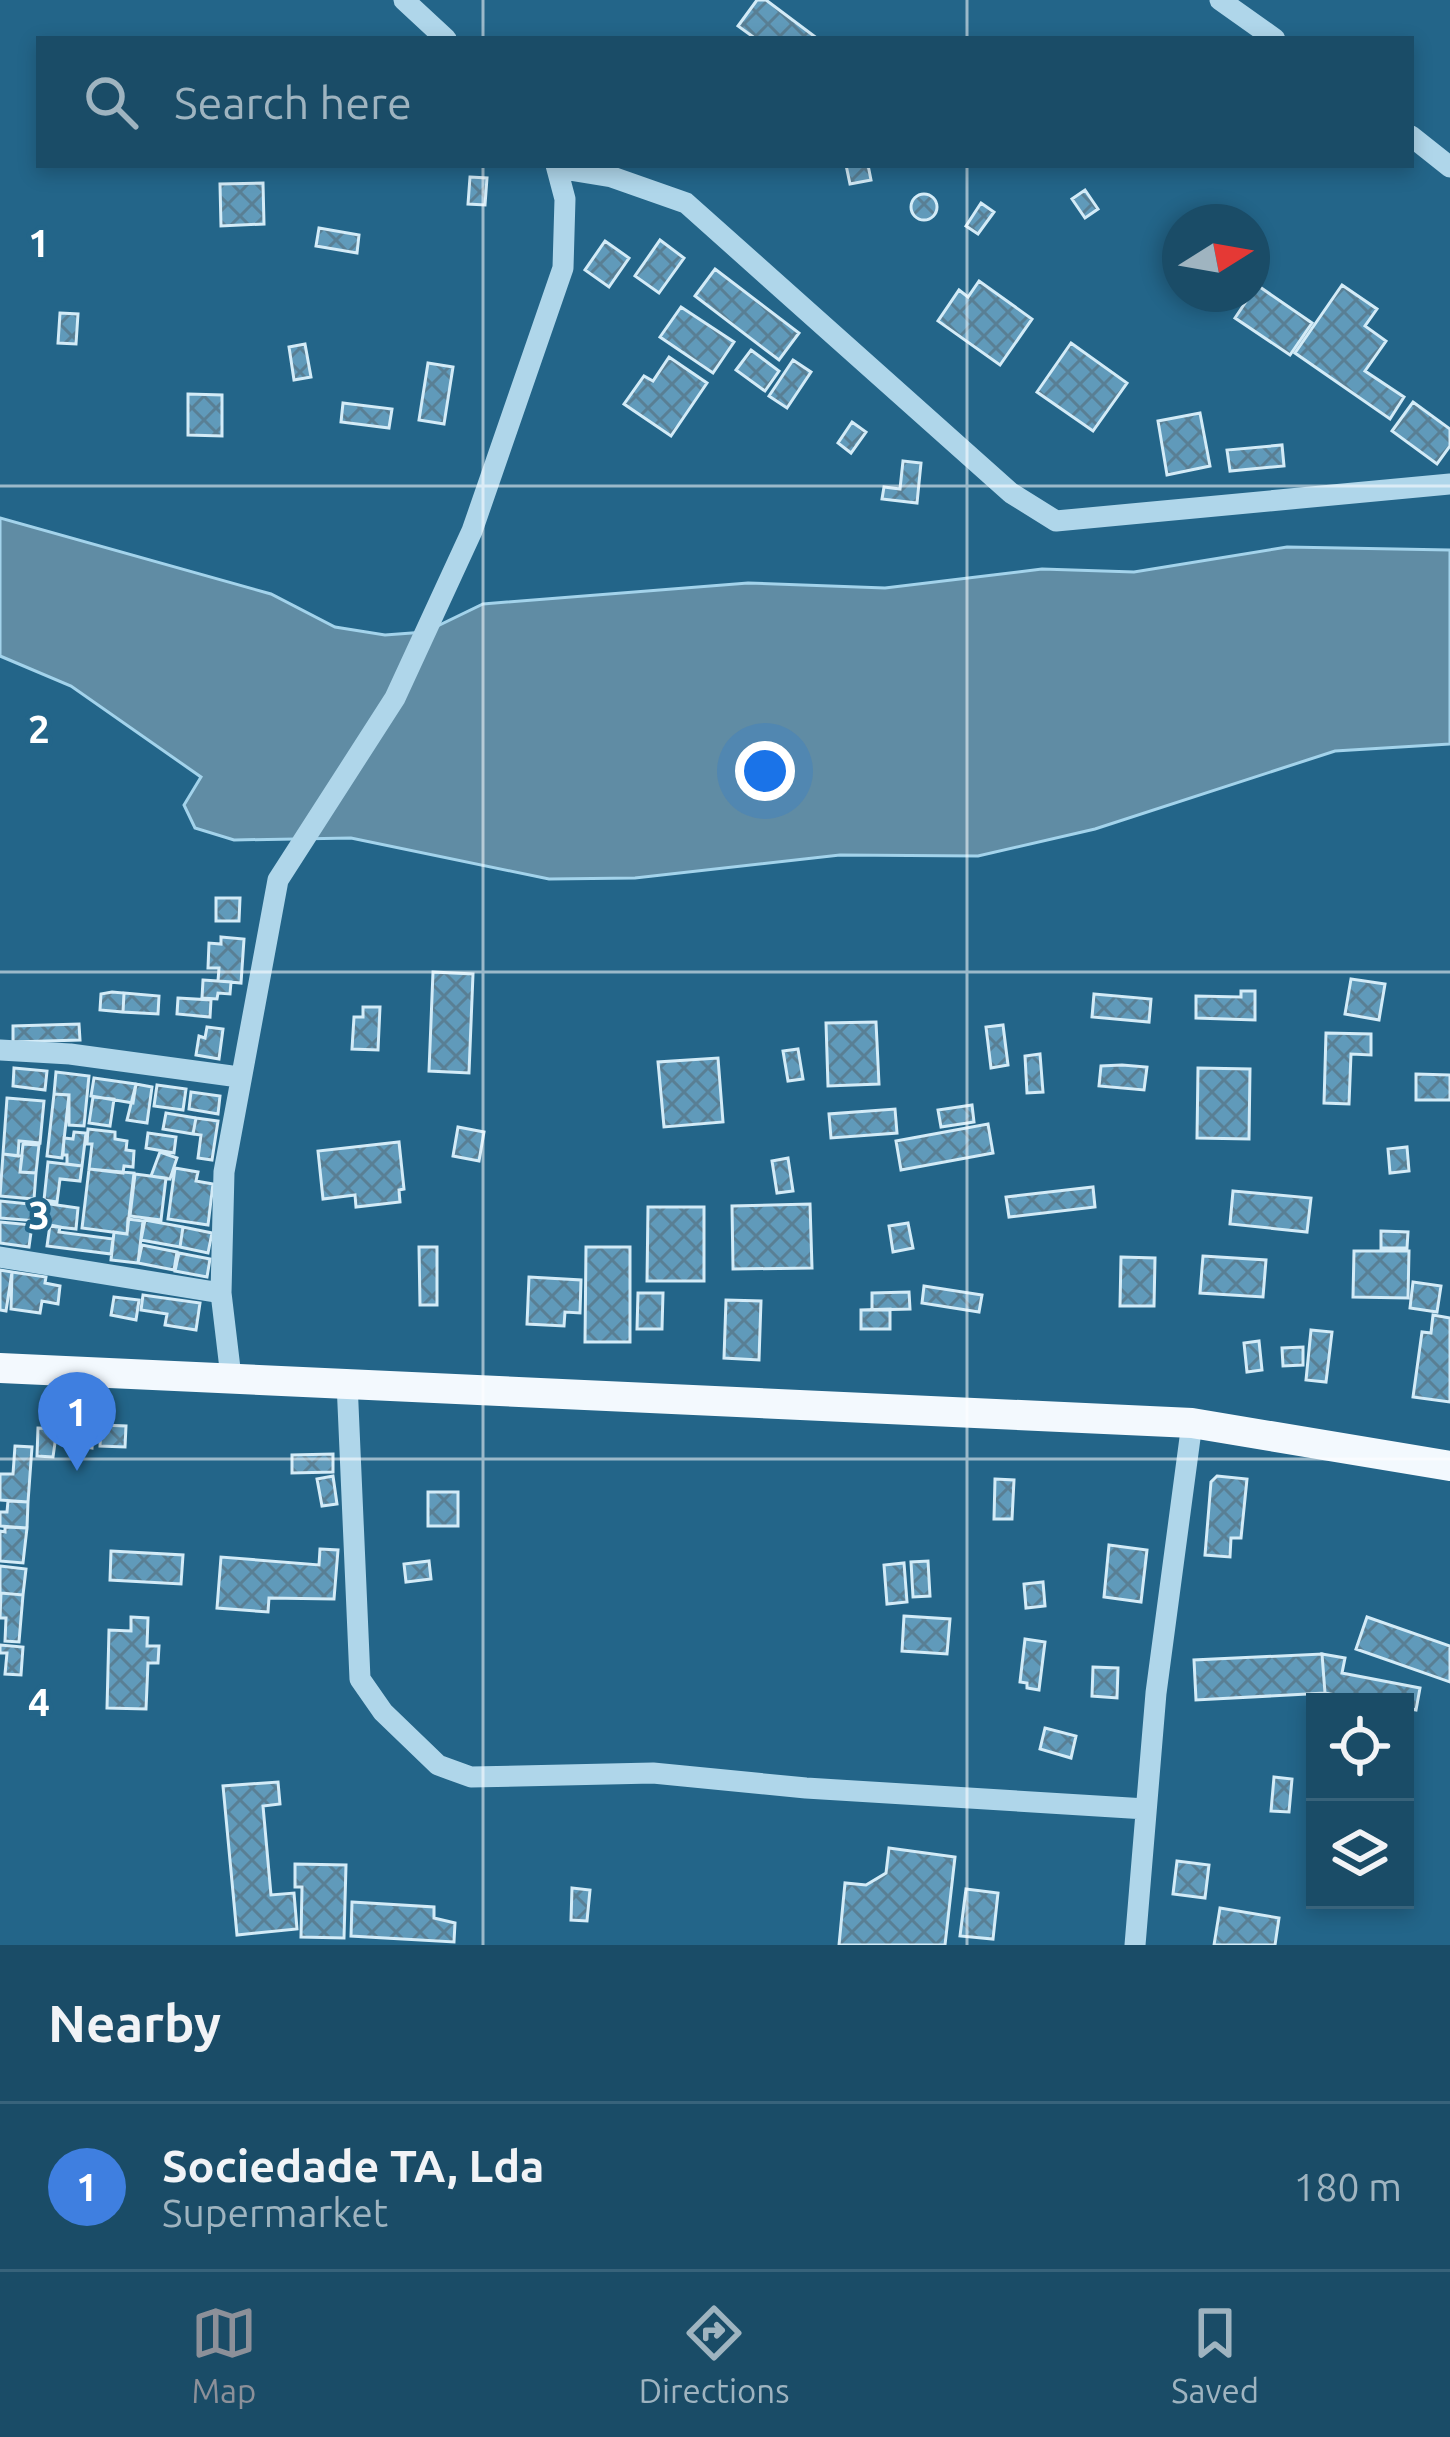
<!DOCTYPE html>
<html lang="en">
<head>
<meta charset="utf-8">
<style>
	body { margin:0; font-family:Ubuntu,sans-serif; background:#23536d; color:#f1f3f6 }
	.controls { position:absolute; right:36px; bottom:36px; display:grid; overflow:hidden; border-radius:0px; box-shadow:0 6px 18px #0003 }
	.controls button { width:108px; height:108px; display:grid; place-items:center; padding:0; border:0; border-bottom:3px solid #38637b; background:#1a4c67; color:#f1f3f6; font:60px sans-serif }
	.compass { position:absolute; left:1162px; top:204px; width:108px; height:108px; border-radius:50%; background:#1a4c67; box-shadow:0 6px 18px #0003; rotate:79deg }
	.you { position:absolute; left:765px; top:771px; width:42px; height:42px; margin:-30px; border:9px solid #fff; border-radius:50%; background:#1a73e8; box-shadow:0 0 0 18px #1a73e833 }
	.badge { display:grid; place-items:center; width:78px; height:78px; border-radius:50%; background:#8c9099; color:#fff; font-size:39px; font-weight:700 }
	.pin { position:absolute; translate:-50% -99px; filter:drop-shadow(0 3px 6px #0008) }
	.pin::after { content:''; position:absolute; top:63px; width:42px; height:36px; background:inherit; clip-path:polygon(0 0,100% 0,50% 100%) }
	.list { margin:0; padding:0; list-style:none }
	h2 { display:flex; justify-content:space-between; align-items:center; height:156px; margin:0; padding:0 48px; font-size:51px }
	h2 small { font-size:39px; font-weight:400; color:#9fb4c0 }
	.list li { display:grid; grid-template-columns:78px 1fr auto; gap:36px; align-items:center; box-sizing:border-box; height:168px; padding:0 48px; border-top:3px solid #38637b }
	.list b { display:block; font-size:45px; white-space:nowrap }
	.list p { margin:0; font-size:39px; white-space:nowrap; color:#9fb4c0 }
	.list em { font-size:39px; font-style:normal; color:#9fb4c0 }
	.icon { flex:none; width:66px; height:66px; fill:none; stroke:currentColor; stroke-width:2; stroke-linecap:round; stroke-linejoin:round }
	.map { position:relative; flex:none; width:1450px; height:1945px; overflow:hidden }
	.search { position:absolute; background:#1a4c67; box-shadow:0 6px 18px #0003; left:36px; right:36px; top:36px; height:132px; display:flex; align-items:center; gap:30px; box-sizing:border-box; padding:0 42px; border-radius:0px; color:#9fb4c0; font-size:45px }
	.sheet { height:324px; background:#1a4c67 }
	nav { display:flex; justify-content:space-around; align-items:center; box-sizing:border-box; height:168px; border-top:3px solid #38637b; background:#1a4c67; font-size:33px; color:#9fb4c0 }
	nav a { display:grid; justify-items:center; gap:6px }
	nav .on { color:#8c9099 }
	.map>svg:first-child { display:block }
</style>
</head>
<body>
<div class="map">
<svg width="1450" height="1945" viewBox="0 0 1450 1945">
	<defs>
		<pattern id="building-cross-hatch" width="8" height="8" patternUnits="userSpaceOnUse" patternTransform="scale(3)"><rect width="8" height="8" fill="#609aba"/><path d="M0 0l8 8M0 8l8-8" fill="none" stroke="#597f94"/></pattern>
	</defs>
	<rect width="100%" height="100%" fill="#236589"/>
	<path fill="#608ca4" stroke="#a3d3eb" stroke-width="3" d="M 0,518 L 271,594 L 335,627 L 385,635 L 425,632 L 483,604 L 748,583 L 885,588 L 1042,569 L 1134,572 L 1287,547 L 1450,550 L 1450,744 L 1335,751 L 1095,829 L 978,856 L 840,855 L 635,878 L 549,879 L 351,838 L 234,840 L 195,828 L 184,805 L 201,777 L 71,686 L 0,656 Z"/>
	<path fill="url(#building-cross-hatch)" stroke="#d3ebf7" stroke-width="3" d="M 757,0 L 766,0 L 818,39 L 756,39 L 738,26 Z
		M 846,165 L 868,165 L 871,180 L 850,184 Z
		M 470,177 L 487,178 L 485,205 L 468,204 Z
		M 263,183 L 264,224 L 221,226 L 220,184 Z
		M 1085,190 L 1098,209 L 1085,218 L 1072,199 Z
		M911 207a13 13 0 1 1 26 0a13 13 0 1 1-26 0Z
		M 981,203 L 994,212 L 978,234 L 966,226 Z
		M 319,228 L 359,235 L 357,253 L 316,246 Z
		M 660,240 L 684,258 L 659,293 L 635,276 Z
		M 605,241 L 629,258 L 609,287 L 585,270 Z
		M 715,269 L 799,333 L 779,360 L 695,296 Z
		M 979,281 L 1032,319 L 1000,365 L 938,321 L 959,290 L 968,297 Z
		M 1257,285 L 1312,323 L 1290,355 L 1235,318 Z
		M 1342,285 L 1377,309 L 1365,326 L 1386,341 L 1365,371 L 1404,397 L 1390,419 L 1295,353 Z
		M 681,307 L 734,342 L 713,373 L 660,337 Z
		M 60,313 L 78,314 L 76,344 L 58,343 Z
		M 1071,343 L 1127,383 L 1093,431 L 1037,392 Z
		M 305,344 L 311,377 L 294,380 L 289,347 Z
		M 751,350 L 779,371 L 765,391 L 736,370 Z
		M 669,357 L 707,383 L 671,436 L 624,404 L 644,376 L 653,381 Z
		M 793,360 L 811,372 L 787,408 L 769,396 Z
		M 428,363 L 453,367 L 444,424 L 419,420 Z
		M 188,394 L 222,395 L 222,436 L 188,435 Z
		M 1413,402 L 1450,429 L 1450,446 L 1437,464 L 1392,431 Z
		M 343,403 L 392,409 L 389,428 L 341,422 Z
		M 1200,413 L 1210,466 L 1167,475 L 1158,421 Z
		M 852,422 L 866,432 L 851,453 L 838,443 Z
		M 1282,445 L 1284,466 L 1230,471 L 1227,450 Z
		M 903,461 L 921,463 L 917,503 L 882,499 L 884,487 L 900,489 Z
		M 216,898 L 240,898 L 239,921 L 216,921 Z
		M 221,937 L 244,939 L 241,983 L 218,981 L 219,968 L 208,968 L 209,943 L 221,944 Z
		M 433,972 L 473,974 L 469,1073 L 429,1071 Z
		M 1351,979 L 1385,984 L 1379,1020 L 1345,1014 Z
		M 203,980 L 231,982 L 230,994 L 218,993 L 217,999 L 202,998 Z
		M 1241,991 L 1255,991 L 1255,1020 L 1196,1018 L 1196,996 L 1241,997 Z
		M 112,992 L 124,993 L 123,1012 L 100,1010 L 101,994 Z
		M 124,993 L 159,996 L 158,1014 L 123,1012 Z
		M 1094,994 L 1151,999 L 1149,1022 L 1092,1017 Z
		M 178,998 L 211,1000 L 210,1017 L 177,1014 Z
		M 363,1007 L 380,1007 L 378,1050 L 352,1049 L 354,1017 L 363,1017 Z
		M 876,1022 L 879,1084 L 828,1086 L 826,1023 Z
		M 79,1024 L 80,1040 L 13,1042 L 13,1026 Z
		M 1003,1025 L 1008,1065 L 991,1068 L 986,1027 Z
		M 207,1027 L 223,1029 L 219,1059 L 196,1055 L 199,1036 L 205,1038 Z
		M 1326,1033 L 1371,1034 L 1371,1055 L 1351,1054 L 1349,1104 L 1324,1103 Z
		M 798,1049 L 803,1079 L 788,1081 L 783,1051 Z
		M 1040,1054 L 1043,1092 L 1027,1093 L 1025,1056 Z
		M 718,1058 L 723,1122 L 664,1127 L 658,1062 Z
		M 1122,1065 L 1147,1067 L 1144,1090 L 1099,1086 L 1101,1066 Z
		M 14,1068 L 47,1071 L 45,1090 L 13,1086 Z
		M 1198,1068 L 1250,1069 L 1249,1139 L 1197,1138 Z
		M 56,1072 L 89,1076 L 84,1126 L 69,1125 L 69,1095 L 54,1094 Z
		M 1416,1074 L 1450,1075 L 1450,1100 L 1416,1100 Z
		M 94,1078 L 136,1084 L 133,1103 L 91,1096 Z
		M 136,1084 L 152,1087 L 147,1123 L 127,1120 Z
		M 157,1085 L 186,1089 L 183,1110 L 154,1106 Z
		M 191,1092 L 220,1096 L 218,1114 L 189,1109 Z
		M 54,1094 L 69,1095 L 62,1158 L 47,1156 Z
		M 93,1097 L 114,1099 L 110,1126 L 89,1123 Z
		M 7,1098 L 44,1101 L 40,1143 L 19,1141 L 18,1156 L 3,1154 Z
		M 972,1105 L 974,1122 L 941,1127 L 938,1110 Z
		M 895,1109 L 897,1133 L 831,1138 L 829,1114 Z
		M 166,1113 L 196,1118 L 193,1134 L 163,1129 Z
		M 196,1118 L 218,1121 L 212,1160 L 198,1158 L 201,1135 L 193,1134 Z
		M 988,1124 L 993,1153 L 901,1170 L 896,1141 Z
		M 458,1127 L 484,1132 L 479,1161 L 453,1156 Z
		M 88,1129 L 115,1132 L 115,1139 L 127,1141 L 126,1150 L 134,1151 L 133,1167 L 124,1166 L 123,1173 L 89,1169 L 92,1144 L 87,1144 Z
		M 74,1132 L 86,1133 L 82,1166 L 67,1164 L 67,1155 L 63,1155 L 64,1138 L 73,1139 Z
		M 148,1133 L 176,1137 L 174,1153 L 146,1148 Z
		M 399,1142 L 404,1189 L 399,1190 L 400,1202 L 356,1207 L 355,1195 L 323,1199 L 318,1151 Z
		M 23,1144 L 39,1145 L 36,1173 L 20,1172 Z
		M 1407,1147 L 1409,1171 L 1390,1173 L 1388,1149 Z
		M 160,1152 L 177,1158 L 170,1179 L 151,1176 Z
		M 3,1154 L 22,1156 L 20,1172 L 36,1173 L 34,1199 L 0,1196 Z
		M 788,1158 L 793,1191 L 777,1193 L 772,1161 Z
		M 48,1162 L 82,1166 L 80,1181 L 60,1179 L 57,1202 L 44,1200 Z
		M 175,1168 L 198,1172 L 196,1181 L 213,1184 L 208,1225 L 168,1219 Z
		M 89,1169 L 134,1173 L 127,1234 L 82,1228 Z
		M 135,1174 L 166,1178 L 161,1220 L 130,1216 Z
		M 1093,1187 L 1095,1207 L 1009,1217 L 1006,1197 Z
		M 1233,1191 L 1311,1198 L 1307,1232 L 1230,1224 Z
		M 0,1201 L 39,1205 L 37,1221 L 0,1218 Z
		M 43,1203 L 78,1208 L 76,1229 L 40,1225 Z
		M 810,1204 L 812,1268 L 733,1269 L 732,1206 Z
		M 648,1207 L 704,1207 L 704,1281 L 647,1281 Z
		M 128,1219 L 143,1221 L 138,1263 L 111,1260 L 114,1232 L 127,1234 Z
		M 145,1220 L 183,1227 L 180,1247 L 141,1240 Z
		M 0,1222 L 32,1225 L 29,1247 L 0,1243 Z
		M 908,1223 L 913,1248 L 893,1252 L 889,1226 Z
		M 50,1225 L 60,1227 L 59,1232 L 113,1239 L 111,1254 L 47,1246 Z
		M 183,1227 L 212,1233 L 208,1253 L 180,1247 Z
		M 1381,1231 L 1408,1232 L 1407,1248 L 1381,1248 Z
		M 142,1245 L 177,1252 L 174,1270 L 138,1263 Z
		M 419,1247 L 437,1247 L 437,1305 L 420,1305 Z
		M 586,1247 L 630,1247 L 630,1342 L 585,1342 Z
		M 1354,1251 L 1409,1251 L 1408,1298 L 1353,1297 Z
		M 179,1253 L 210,1259 L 207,1277 L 175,1271 Z
		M 1203,1256 L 1266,1260 L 1263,1297 L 1200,1293 Z
		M 1121,1257 L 1155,1258 L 1154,1306 L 1120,1306 Z
		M 0,1270 L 12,1272 L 6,1311 L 0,1310 Z
		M 12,1272 L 46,1277 L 45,1283 L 60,1286 L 58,1304 L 42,1301 L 40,1313 L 11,1309 Z
		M 529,1277 L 581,1280 L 580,1313 L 565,1312 L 564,1326 L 527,1324 Z
		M 1413,1282 L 1441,1286 L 1437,1312 L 1410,1308 Z
		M 924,1286 L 982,1295 L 979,1312 L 922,1303 Z
		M 909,1292 L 910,1309 L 872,1310 L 872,1293 Z
		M 638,1293 L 663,1293 L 662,1329 L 637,1329 Z
		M 143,1295 L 200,1303 L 196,1330 L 165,1325 L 167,1314 L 141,1310 Z
		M 114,1297 L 139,1300 L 136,1320 L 111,1315 Z
		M 726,1300 L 761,1301 L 759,1360 L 724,1358 Z
		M 890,1309 L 890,1329 L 861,1329 L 861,1310 Z
		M 1433,1315 L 1450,1318 L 1450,1402 L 1413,1397 L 1422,1332 L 1431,1333 Z
		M 1311,1330 L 1332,1332 L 1326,1382 L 1306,1380 Z
		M 1259,1341 L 1262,1370 L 1247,1372 L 1244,1343 Z
		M 1303,1347 L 1303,1365 L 1283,1366 L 1282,1348 Z
		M 101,1425 L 126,1426 L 125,1447 L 100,1446 Z
		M 67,1427 L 77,1427 L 77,1435 L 81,1435 L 81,1428 L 93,1428 L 92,1448 L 67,1444 Z
		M 38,1428 L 57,1429 L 53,1457 L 37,1456 Z
		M 15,1446 L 32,1447 L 28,1502 L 0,1500 L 0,1474 L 13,1474 Z
		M 333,1454 L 333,1472 L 292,1473 L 292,1455 Z
		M 333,1476 L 337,1504 L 322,1506 L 317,1479 Z
		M 1217,1476 L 1247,1479 L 1241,1538 L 1231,1538 L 1230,1557 L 1205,1555 L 1211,1482 Z
		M 995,1479 L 1014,1480 L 1012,1519 L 994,1519 Z
		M 428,1492 L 458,1492 L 458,1526 L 428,1526 Z
		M 8,1501 L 28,1502 L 27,1528 L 0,1526 L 0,1512 L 7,1512 Z
		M 5,1527 L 27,1528 L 23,1563 L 0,1561 L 0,1531 L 5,1532 Z
		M 1109,1545 L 1147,1550 L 1141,1602 L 1104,1597 Z
		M 320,1549 L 338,1550 L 334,1599 L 269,1598 L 268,1612 L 217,1608 L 221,1557 L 319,1565 Z
		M 111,1551 L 183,1555 L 181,1584 L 110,1580 Z
		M 429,1561 L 431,1579 L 406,1582 L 404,1564 Z
		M 928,1561 L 930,1596 L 913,1597 L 911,1562 Z
		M 904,1563 L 907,1602 L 887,1604 L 884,1565 Z
		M 0,1566 L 26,1569 L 23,1595 L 0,1593 Z
		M 1043,1582 L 1045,1606 L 1026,1608 L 1024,1584 Z
		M 1,1593 L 23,1595 L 19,1642 L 5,1641 L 6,1618 L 0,1618 Z
		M 904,1616 L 950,1619 L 947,1654 L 902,1651 Z
		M 131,1617 L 148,1618 L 147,1646 L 159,1646 L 158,1663 L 148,1663 L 146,1709 L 107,1708 L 109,1630 L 131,1631 Z
		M 1367,1617 L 1450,1646 L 1450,1682 L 1356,1649 Z
		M 1025,1639 L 1045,1642 L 1039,1690 L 1027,1688 L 1027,1683 L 1020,1682 Z
		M 0,1645 L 23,1647 L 21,1675 L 5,1674 L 7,1653 L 0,1653 Z
		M 1322,1654 L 1325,1693 L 1196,1700 L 1194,1660 Z
		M 1322,1654 L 1345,1658 L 1342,1673 L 1420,1688 L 1416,1710 L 1405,1708 L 1405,1702 L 1371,1702 L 1325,1693 Z
		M 1093,1667 L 1118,1668 L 1117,1698 L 1092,1696 Z
		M 1045,1728 L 1076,1736 L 1071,1758 L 1040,1749 Z
		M 1274,1777 L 1292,1779 L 1289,1812 L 1271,1811 Z
		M 278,1782 L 280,1804 L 263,1806 L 271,1895 L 294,1893 L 297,1929 L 237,1935 L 223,1786 Z
		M 889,1848 L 955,1857 L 945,1945 L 839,1945 L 845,1883 L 866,1885 L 886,1873 Z
		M 1177,1861 L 1209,1865 L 1205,1898 L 1173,1894 Z
		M 295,1864 L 346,1865 L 344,1938 L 301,1937 L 302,1887 L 295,1887 Z
		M 572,1888 L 590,1890 L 587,1921 L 571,1920 Z
		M 966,1889 L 998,1893 L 993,1939 L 960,1936 Z
		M 352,1902 L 434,1907 L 434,1918 L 455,1923 L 454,1942 L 351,1936 Z
		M 1220,1908 L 1279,1918 L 1275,1945 L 1214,1945 Z"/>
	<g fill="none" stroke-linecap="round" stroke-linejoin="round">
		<path stroke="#afd6ea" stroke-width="21" d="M 404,0 L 446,39
			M 1220,0 L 1275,39
			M 1411,136 L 1450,167
			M 557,168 L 612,177 L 686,203 L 1011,493 L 1056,521 L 1450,484
			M 0,1050 L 70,1054 L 239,1077
			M 0,1257 L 221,1293
			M 231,1377 L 221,1293 L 224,1172 L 278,880 L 395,698 L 472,531 L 563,268 L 565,199 L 556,165
			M 347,1382 L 360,1679 L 383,1712 L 438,1765 L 471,1777 L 653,1773 L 806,1788 L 1146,1809
			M 1135,1945 L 1156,1693 L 1192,1423"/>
		<path stroke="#f3f9fe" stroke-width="30" d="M 0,1368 L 1192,1423 L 1450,1466"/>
	</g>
	<path fill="none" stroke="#fff" stroke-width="3" stroke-opacity="0.55" d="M 483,0 L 483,39M 967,0 L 967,39M 483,165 L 483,1945M 967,165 L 967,1945M 0,486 L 1450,486M 0,972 L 1450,972M 0,1459 L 1450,1459"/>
	<g font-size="39" text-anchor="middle" font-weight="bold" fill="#fff" stroke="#236589" stroke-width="9" stroke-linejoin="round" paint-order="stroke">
		<text x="39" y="257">1</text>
		<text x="39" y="743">2</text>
		<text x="39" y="1229">3</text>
		<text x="39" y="1716">4</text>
	</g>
</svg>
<div class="controls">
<button><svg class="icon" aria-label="locate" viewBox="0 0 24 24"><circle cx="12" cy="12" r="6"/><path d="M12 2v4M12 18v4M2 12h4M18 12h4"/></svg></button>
<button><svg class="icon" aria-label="layers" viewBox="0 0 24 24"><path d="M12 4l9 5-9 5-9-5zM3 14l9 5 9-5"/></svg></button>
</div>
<svg class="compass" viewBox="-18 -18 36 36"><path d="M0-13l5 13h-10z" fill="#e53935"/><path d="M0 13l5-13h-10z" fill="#9fb4c0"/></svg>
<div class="you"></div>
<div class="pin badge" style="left:77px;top:1471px;background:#3f7fe0">1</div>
<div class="search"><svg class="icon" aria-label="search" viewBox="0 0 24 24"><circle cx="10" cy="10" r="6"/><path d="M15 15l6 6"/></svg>Search here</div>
</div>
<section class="sheet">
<h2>Nearby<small></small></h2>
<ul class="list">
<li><span class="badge" style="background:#3f7fe0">1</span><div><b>Sociedade TA, Lda</b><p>Supermarket</p></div><em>180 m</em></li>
</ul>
</section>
<nav>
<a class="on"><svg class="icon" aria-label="map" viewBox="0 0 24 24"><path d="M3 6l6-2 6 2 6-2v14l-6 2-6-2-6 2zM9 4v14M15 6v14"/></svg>Map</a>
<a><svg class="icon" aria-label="directions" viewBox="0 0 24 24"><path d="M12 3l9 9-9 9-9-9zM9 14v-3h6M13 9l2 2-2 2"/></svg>Directions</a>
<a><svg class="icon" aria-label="saved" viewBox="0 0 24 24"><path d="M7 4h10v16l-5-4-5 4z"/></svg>Saved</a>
</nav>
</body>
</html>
